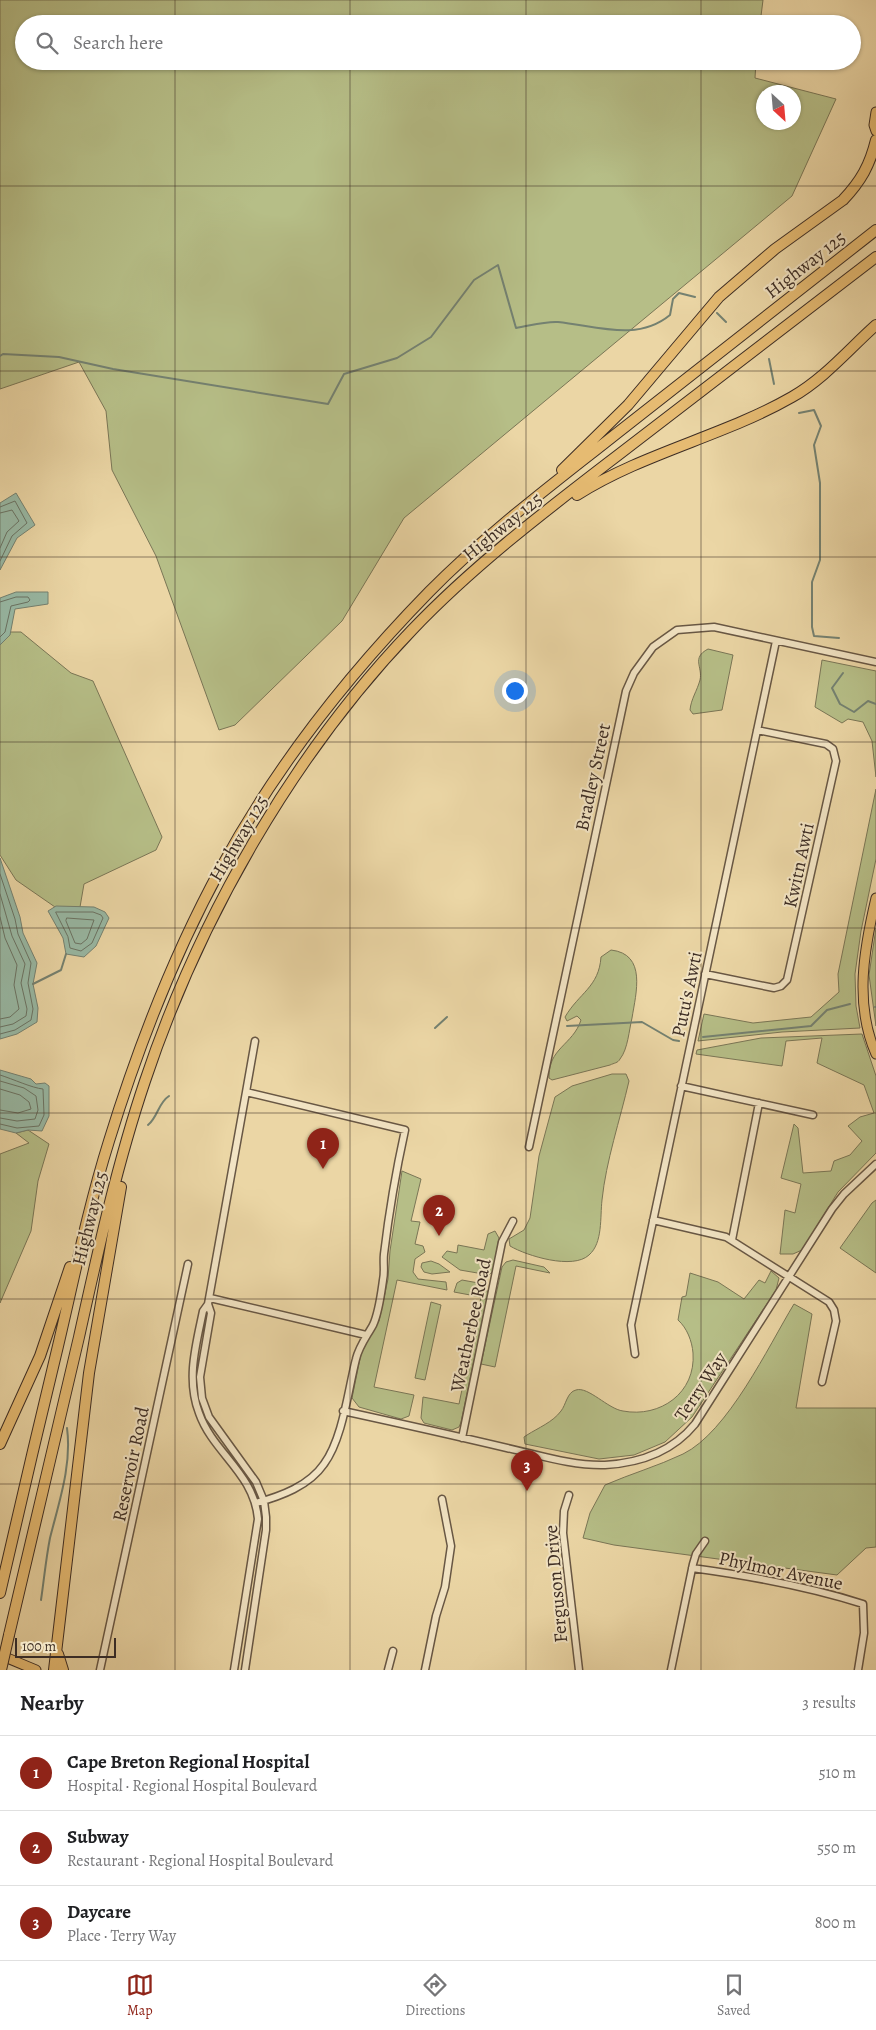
<!DOCTYPE html>
<html lang="en">
<head>
<meta charset="utf-8">
<style>
	body { margin:0; font-family:Alegreya,serif; background:#f6f6f6; color:#202124 }
	.compass { position:absolute; left:756px; top:85px; width:45px; height:45px; border-radius:50%; background:#fff; box-shadow:0 1px 4px #0004; rotate:154deg }
	.scale { position:absolute; left:15px; bottom:12px; width:101px; box-sizing:border-box; padding-left:5px; border:2px solid #3d2d24; border-top:0; font-size:14px; line-height:18px; white-space:nowrap; color:#3d2d24; -webkit-text-stroke:4px #f2e4c4; paint-order:stroke }
	.you { position:absolute; left:514px; top:690px; width:18px; height:18px; margin:-12px; border:4px solid #fff; border-radius:50%; background:#1a73e8; box-shadow:0 0 0 8px #1a73e833 }
	.badge { display:grid; place-items:center; width:32px; height:32px; border-radius:50%; background:#8f2418; color:#fff; font-size:16px; font-weight:700 }
	.pin { position:absolute; translate:-50% -41px; filter:drop-shadow(0 1px 2px #0008) }
	.pin::after { content:''; position:absolute; top:26px; width:18px; height:15px; background:inherit; clip-path:polygon(0 0,100% 0,50% 100%) }
	.list { margin:0; padding:0; list-style:none }
	h2 { display:flex; justify-content:space-between; align-items:center; height:65px; margin:0; padding:0 20px; font-size:21px }
	h2 small { font-size:16px; font-weight:400; color:#757577 }
	.list li { display:grid; grid-template-columns:32px 1fr auto; gap:15px; align-items:center; box-sizing:border-box; height:75px; padding:0 20px; border-top:1px solid #e0e0e0 }
	.list b { display:block; font-size:19px; white-space:nowrap }
	.list p { margin:0; font-size:16px; white-space:nowrap; color:#757577 }
	.list em { font-size:16px; font-style:normal; color:#757577 }
	.icon { flex:none; width:28px; height:28px; fill:none; stroke:currentColor; stroke-width:2; stroke-linecap:round; stroke-linejoin:round }
	.map { position:relative; flex:none; width:876px; height:1670px; overflow:hidden }
	.search { position:absolute; background:#fff; box-shadow:0 1px 4px #0004; left:15px; right:15px; top:15px; height:55px; display:flex; align-items:center; gap:12px; box-sizing:border-box; padding:0 18px; border-radius:28px; color:#757577; font-size:19px }
	.sheet { height:290px; background:#fff }
	nav { display:flex; justify-content:space-around; align-items:center; box-sizing:border-box; height:70px; border-top:1px solid #e0e0e0; background:#fff; font-size:14px; color:#757577 }
	nav a { display:grid; justify-items:center; gap:2px }
	nav .on { color:#8f2418 }
	.map>svg:first-child { display:block }
</style>
</head>
<body>
<div class="map">
<svg width="876" height="1670" viewBox="0 0 876 1670">
	<rect width="100%" height="100%" fill="#ebd6a5"/>
	<filter id="stains"><feTurbulence type="fractalNoise" baseFrequency=".004" numOctaves="4"/><feColorMatrix values="0 0 0 0 .2 0 0 0 0 .09 0 0 0 0 .02 0 0 0 .5 -.17"/></filter>
	<radialGradient id="worn" r=".72"><stop offset=".6" stop-color="#630" stop-opacity="0"/><stop offset="1" stop-color="#630" stop-opacity=".3"/></radialGradient>
	<path fill="#b6be87" stroke="#7a7656" fill-rule="evenodd" d="M 0,0 L 763,0 L 760,24 L 24,24 L 24,61 L 756,61 L 755,78 L 836,99 L 792,196 L 404,518 L 342,621 L 235,725 L 219,730 L 156,556 L 112,470 L 106,411 L 79,362 L 0,389 ZM 764,92 L 794,92 L 794,122 L 764,122 Z
		M 10,632 L 21,632 L 71,673 L 93,681 L 162,837 L 156,850 L 84,884 L 80,907 L 55,907 L 16,880 L 0,855 L 0,645 Z
		M 708,649 L 733,655 L 722,710 L 693,714 L 690,710 C 691,699 697,691 700,680 C 703,667 691,658 708,649 Z
		M 822,660 L 876,671 L 876,777 L 872,741 L 863,722 L 848,719 L 842,723 L 815,707 Z
		M 876,789 L 876,859 L 861,931 L 855,974 L 856,1006 L 860,1028 L 782,1032 L 698,1041 L 704,1014 L 753,1023 L 811,1017 L 839,992 L 838,974 Z
		M 876,928 L 876,1026 L 869,975 Z
		M 611,950 C 647,954 636,993 632,1018 C 629,1030 628,1049 620,1059 C 618,1063 614,1063 610,1065 L 552,1080 L 549,1078 C 548,1048 573,1045 581,1020 L 577,1016 L 567,1021 L 565,1017 C 579,993 599,987 601,957 Z
		M 862,1034 L 876,1076 L 876,1153 L 838,1192 L 802,1250 L 793,1254 L 780,1254 L 785,1210 L 795,1213 L 801,1184 L 781,1178 L 794,1124 L 798,1128 L 803,1173 L 831,1171 L 834,1161 L 850,1155 L 862,1141 L 848,1126 L 860,1117 L 874,1113 L 864,1085 L 817,1063 L 822,1038 L 786,1041 L 782,1066 L 696,1054 L 697,1050 L 761,1038 Z
		M 612,1074 L 626,1074 L 629,1081 C 620,1120 606,1161 602,1200 C 600,1217 603,1243 589,1255 C 573,1270 527,1256 510,1246 L 509,1239 L 524,1230 L 530,1218 L 539,1156 L 555,1097 L 572,1086 Z
		M 28,1130 L 49,1144 L 38,1181 L 31,1231 L 0,1303 L 0,1154 L 29,1143 L 16,1133 Z
		M 402,1171 L 421,1179 L 411,1221 L 420,1222 L 415,1244 L 423,1246 L 425,1252 L 415,1259 L 413,1272 L 418,1279 L 446,1282 L 447,1290 L 397,1280 L 374,1387 L 414,1395 L 409,1416 L 401,1419 L 359,1407 L 352,1398 L 362,1349 L 379,1321 L 388,1279 L 390,1251 Z
		M 876,1200 L 876,1273 L 840,1248 L 872,1203 Z
		M 495,1231 L 499,1238 L 493,1271 L 489,1275 L 460,1270 L 442,1257 L 447,1251 L 457,1253 L 458,1245 L 484,1250 L 488,1234 Z
		M 513,1260 L 544,1267 L 550,1273 L 516,1266 L 495,1367 L 481,1364 L 502,1267 L 506,1262 Z
		M 431,1261 L 439,1264 L 450,1272 L 432,1274 L 424,1272 L 421,1267 L 422,1263 Z
		M 771,1271 L 779,1278 L 776,1290 L 692,1417 L 665,1442 L 634,1455 L 599,1459 L 525,1444 L 524,1437 L 527,1435 C 538,1428 553,1422 561,1411 C 566,1405 567,1392 576,1390 C 588,1386 608,1409 623,1411 C 660,1418 696,1393 693,1353 C 692,1341 687,1328 678,1320 L 682,1297 L 686,1296 L 690,1273 L 718,1282 L 744,1299 L 759,1280 L 765,1283 Z
		M 462,1280 L 484,1284 L 488,1293 L 461,1422 L 459,1427 L 452,1430 L 424,1423 L 421,1418 L 423,1397 L 459,1404 L 481,1297 L 454,1292 L 457,1283 Z
		M 431,1302 L 441,1305 L 425,1380 L 415,1378 Z
		M 794,1304 L 812,1314 L 796,1408 L 876,1408 L 876,1547 L 866,1548 L 837,1575 L 614,1545 L 583,1538 L 590,1513 L 605,1485 C 630,1474 658,1466 683,1454 C 728,1432 768,1347 794,1304 Z"/>
	<path fill="#98b9a5" stroke="#748171" d="M 16,493 L 35,525 L 17,538 L 0,570 L 0,503 Z
		M 16,592 L 48,592 L 48,604 L 15,609 L 10,635 L 0,645 L 0,598 Z
		M 0,858 L 20,917 L 23,933 L 37,963 L 33,984 L 38,1008 L 37,1022 L 17,1034 L 0,1039 Z
		M 56,906 L 94,907 L 105,912 L 109,918 L 96,946 L 84,957 L 66,954 L 63,938 L 48,911 Z
		M 0,1070 L 31,1079 L 36,1084 L 45,1083 L 49,1086 L 49,1116 L 42,1131 L 28,1130 L 16,1133 L 0,1129 Z"/>
	<g fill="none" stroke-linecap="round" stroke-linejoin="round">
		<path stroke="#6a7364" stroke-width="1" d="M 0,507 L 15,501 L 27,523 L 12,536 L 0,561
			M 0,513 L 12,510 L 19,521 L 7,532 L 0,548
			M 0,602 L 16,597 L 28,597 L 30,600 L 28,602 L 11,606 L 5,632 L 0,637
			M 0,874 L 15,919 L 18,934 L 31,963 L 28,983 L 33,1009 L 31,1020 L 15,1030 L 0,1034
			M 0,894 L 12,936 L 25,964 L 21,983 L 27,1009 L 26,1016 L 13,1024 L 0,1027
			M 56,912 L 93,912 L 101,915 L 103,918 L 92,943 L 81,951 L 70,948 L 68,937 Z
			M 0,917 L 5,938 L 17,965 L 14,985 L 19,1009 L 10,1017 L 0,1019
			M 67,918 L 94,920 L 87,939 L 81,944 L 75,943 L 66,921 Z
			M 0,1075 C 13,1079 32,1088 43,1089 L 44,1115 L 39,1126 L 17,1128 L 0,1124
			M 0,1081 L 24,1088 L 36,1096 L 38,1110 L 35,1119 L 17,1121 L 0,1118
			M 0,1089 L 20,1095 L 29,1102 L 31,1109 L 18,1113 L 0,1110"/>
		<path stroke="#748171" stroke-width="2" d="M 717,313 L 726,322
			M 0,356 L 3,354 L 59,357 L 113,369 L 328,404 L 344,374 L 397,358 L 431,337 L 474,280 L 498,265 L 516,328 C 529,326 545,321 558,322 C 597,326 637,342 670,315 L 673,299 L 679,293 L 695,297
			M 769,359 L 774,384
			M 799,413 L 814,410 L 821,426 L 814,445 L 820,483 L 820,560 L 812,582 L 812,627 L 814,636 L 839,638
			M 843,673 L 832,688 L 840,704 L 854,712 L 868,701 L 876,704
			M 33,984 L 61,970 L 66,954
			M 875,1007 L 876,1007
			M 567,1026 L 642,1022 L 673,1040 L 679,1041
			M 435,1028 L 447,1017
			M 703,1037 L 811,1026 L 827,1010 L 850,1004
			M 148,1125 C 158,1117 158,1103 169,1096
			M 41,1600 C 44,1580 46,1558 50,1538 C 59,1502 72,1465 67,1428"/>
		<defs>
			<path id="minor" d="M 705,974 L 774,988 L 781,986 L 787,980 L 836,761 L 833,749 L 826,744 L 757,730
				M 681,1086 L 813,1115
				M 246,1092 L 255,1041
				M 529,1147 L 626,691 L 634,673 L 653,647 L 677,630 L 714,627 L 876,662
				M 653,1220 L 726,1237 L 829,1302 L 834,1310 L 836,1321 L 822,1382
				M 732,1240 L 759,1103
				M 210,1298 L 366,1335
				M 208,1304 L 203,1311 C 196,1345 186,1379 199,1413 C 213,1453 254,1473 258,1519 L 234,1670
				M 635,1354 L 631,1325 L 776,641
				M 343,1411 C 398,1423 452,1435 507,1448 C 539,1455 572,1466 605,1465 C 640,1463 673,1451 695,1424 L 832,1209 L 844,1194 L 876,1164
				M 462,1438 L 502,1242 L 513,1221
				M 569,1495 L 564,1511 L 563,1533 L 579,1670
				M 692,1568 C 751,1576 807,1586 863,1604 L 864,1633 L 858,1670
				M 100,1670 L 188,1264
				M 245,1670 L 266,1530 L 266,1517 L 264,1501 L 256,1482 L 209,1417 L 202,1398 L 200,1377 L 211,1313 L 208,1304 L 246,1092 L 405,1130 C 396,1171 389,1212 384,1254 C 383,1263 385,1272 383,1280 C 381,1294 379,1312 373,1325 C 367,1336 359,1346 356,1359 C 348,1390 343,1438 324,1464 C 309,1486 281,1496 256,1503
				M 388,1670 L 393,1651
				M 425,1670 L 436,1616 L 445,1587 L 451,1546 L 442,1499
				M 671,1670 L 693,1564 L 696,1554 L 705,1541"/>
			<path id="major" d="M 876,112 L 874,125 L 876,131
				M 876,898 C 864,949 854,1004 876,1054
				M 0,1655 L 36,1670"/>
			<path id="highway" d="M 562,470 L 628,405 L 719,297 L 775,249 L 843,200 C 861,181 870,165 876,140
				M 577,495 C 643,453 724,436 792,397 C 824,379 849,349 876,325
				M 0,1444 L 40,1356 L 70,1267
				M 0,1593 C 19,1511 38,1428 58,1346 C 74,1278 88,1208 109,1141 C 138,1047 174,954 221,868 C 276,766 348,675 429,592 C 486,534 553,484 616,434 C 703,366 789,298 876,230
				M 9,1635 C 32,1536 56,1436 79,1337 C 98,1251 117,1164 145,1081 C 199,919 293,754 412,630 C 477,562 552,506 626,449 C 710,385 793,321 876,257
				M 58,1654 L 63,1670
				M 54,1670 L 89,1373 L 121,1187"/>
		</defs>
		<use href="#minor" stroke="#685744" stroke-width="9"/>
		<use href="#major" stroke="#3d2d24" stroke-width="11"/>
		<use href="#highway" stroke="#3d2d24" stroke-width="12"/>
		<use href="#minor" stroke="#f2e4c4" stroke-width="6"/>
		<use href="#major" stroke="#e6bb72" stroke-width="9"/>
		<use href="#highway" stroke="#e6bb72" stroke-width="10"/>
		<defs>
			<path id="highway-bridge" d="M 1,1670 L 9,1635"/>
		</defs>
		<use href="#highway-bridge" stroke="#3d2d24" stroke-width="12" stroke-linecap="butt"/>
		<use href="#highway-bridge" stroke="#e6bb72" stroke-width="10"/>
	</g>
	<path fill="none" stroke="#3d2d24" stroke-width="1" stroke-opacity="0.55" d="M 175,0 L 175,24M 350,0 L 350,24M 526,0 L 526,24M 701,0 L 701,24M 175,61 L 175,1670M 350,61 L 350,1670M 526,61 L 526,1670M 701,61 L 701,1670M 0,186 L 876,186M 0,371 L 876,371M 0,557 L 876,557M 0,742 L 876,742M 0,928 L 876,928M 0,1113 L 876,1113M 0,1299 L 876,1299M 0,1484 L 876,1484"/>
	<g text-anchor="middle" stroke-width="4" stroke-linejoin="round" paint-order="stroke">
		<g font-size="19" fill="#3d2d24" stroke="#f2e4c4">
			<text transform="translate(805 264) rotate(-38)" y="7">Highway 125</text>
			<text transform="translate(502 526) rotate(-39)" y="7">Highway 125</text>
			<text transform="translate(592 777) rotate(-78)" y="7">Bradley Street</text>
			<text transform="translate(238 838) rotate(-59)" y="7">Highway 125</text>
			<text transform="translate(798 865) rotate(-78)" y="7">Kwitn Awti</text>
			<text transform="translate(686 994) rotate(-78)" y="7">Putu's Awti</text>
			<text transform="translate(89 1218) rotate(-76)" y="7">Highway 125</text>
			<text transform="translate(470 1325) rotate(-78)" y="7">Weatherbee Road</text>
			<text transform="translate(700 1386) rotate(-56)" y="7">Terry Way</text>
			<text transform="translate(130 1464) rotate(-78)" y="7">Reservoir Road</text>
			<text transform="translate(781 1570) rotate(12)" y="7">Phylmor Avenue</text>
			<text transform="translate(555 1584) rotate(-95)" y="7">Ferguson Drive</text>
		</g>
	</g>
	<rect width="100%" height="100%" filter="url(#stains)"/>
	<rect width="100%" height="100%" fill="url(#worn)"/>
</svg>
<svg class="compass" viewBox="-18 -18 36 36"><path d="M0-13l5 13h-10z" fill="#e53935"/><path d="M0 13l5-13h-10z" fill="#757577"/></svg>
<div class="scale">100 m</div>
<div class="you"></div>
<div class="pin badge" style="left:323px;top:1169px">1</div>
<div class="pin badge" style="left:439px;top:1236px">2</div>
<div class="pin badge" style="left:527px;top:1491px">3</div>
<div class="search"><svg class="icon" aria-label="search" viewBox="0 0 24 24"><circle cx="10" cy="10" r="6"/><path d="M15 15l6 6"/></svg>Search here</div>
</div>
<section class="sheet">
<h2>Nearby<small>3 results</small></h2>
<ul class="list">
<li><span class="badge">1</span><div><b>Cape Breton Regional Hospital</b><p>Hospital · Regional Hospital Boulevard</p></div><em>510 m</em></li>
<li><span class="badge">2</span><div><b>Subway</b><p>Restaurant · Regional Hospital Boulevard</p></div><em>550 m</em></li>
<li><span class="badge">3</span><div><b>Daycare</b><p>Place · Terry Way</p></div><em>800 m</em></li>
</ul>
</section>
<nav>
<a class="on"><svg class="icon" aria-label="map" viewBox="0 0 24 24"><path d="M3 6l6-2 6 2 6-2v14l-6 2-6-2-6 2zM9 4v14M15 6v14"/></svg>Map</a>
<a><svg class="icon" aria-label="directions" viewBox="0 0 24 24"><path d="M12 3l9 9-9 9-9-9zM9 14v-3h6M13 9l2 2-2 2"/></svg>Directions</a>
<a><svg class="icon" aria-label="saved" viewBox="0 0 24 24"><path d="M7 4h10v16l-5-4-5 4z"/></svg>Saved</a>
</nav>
</body>
</html>
